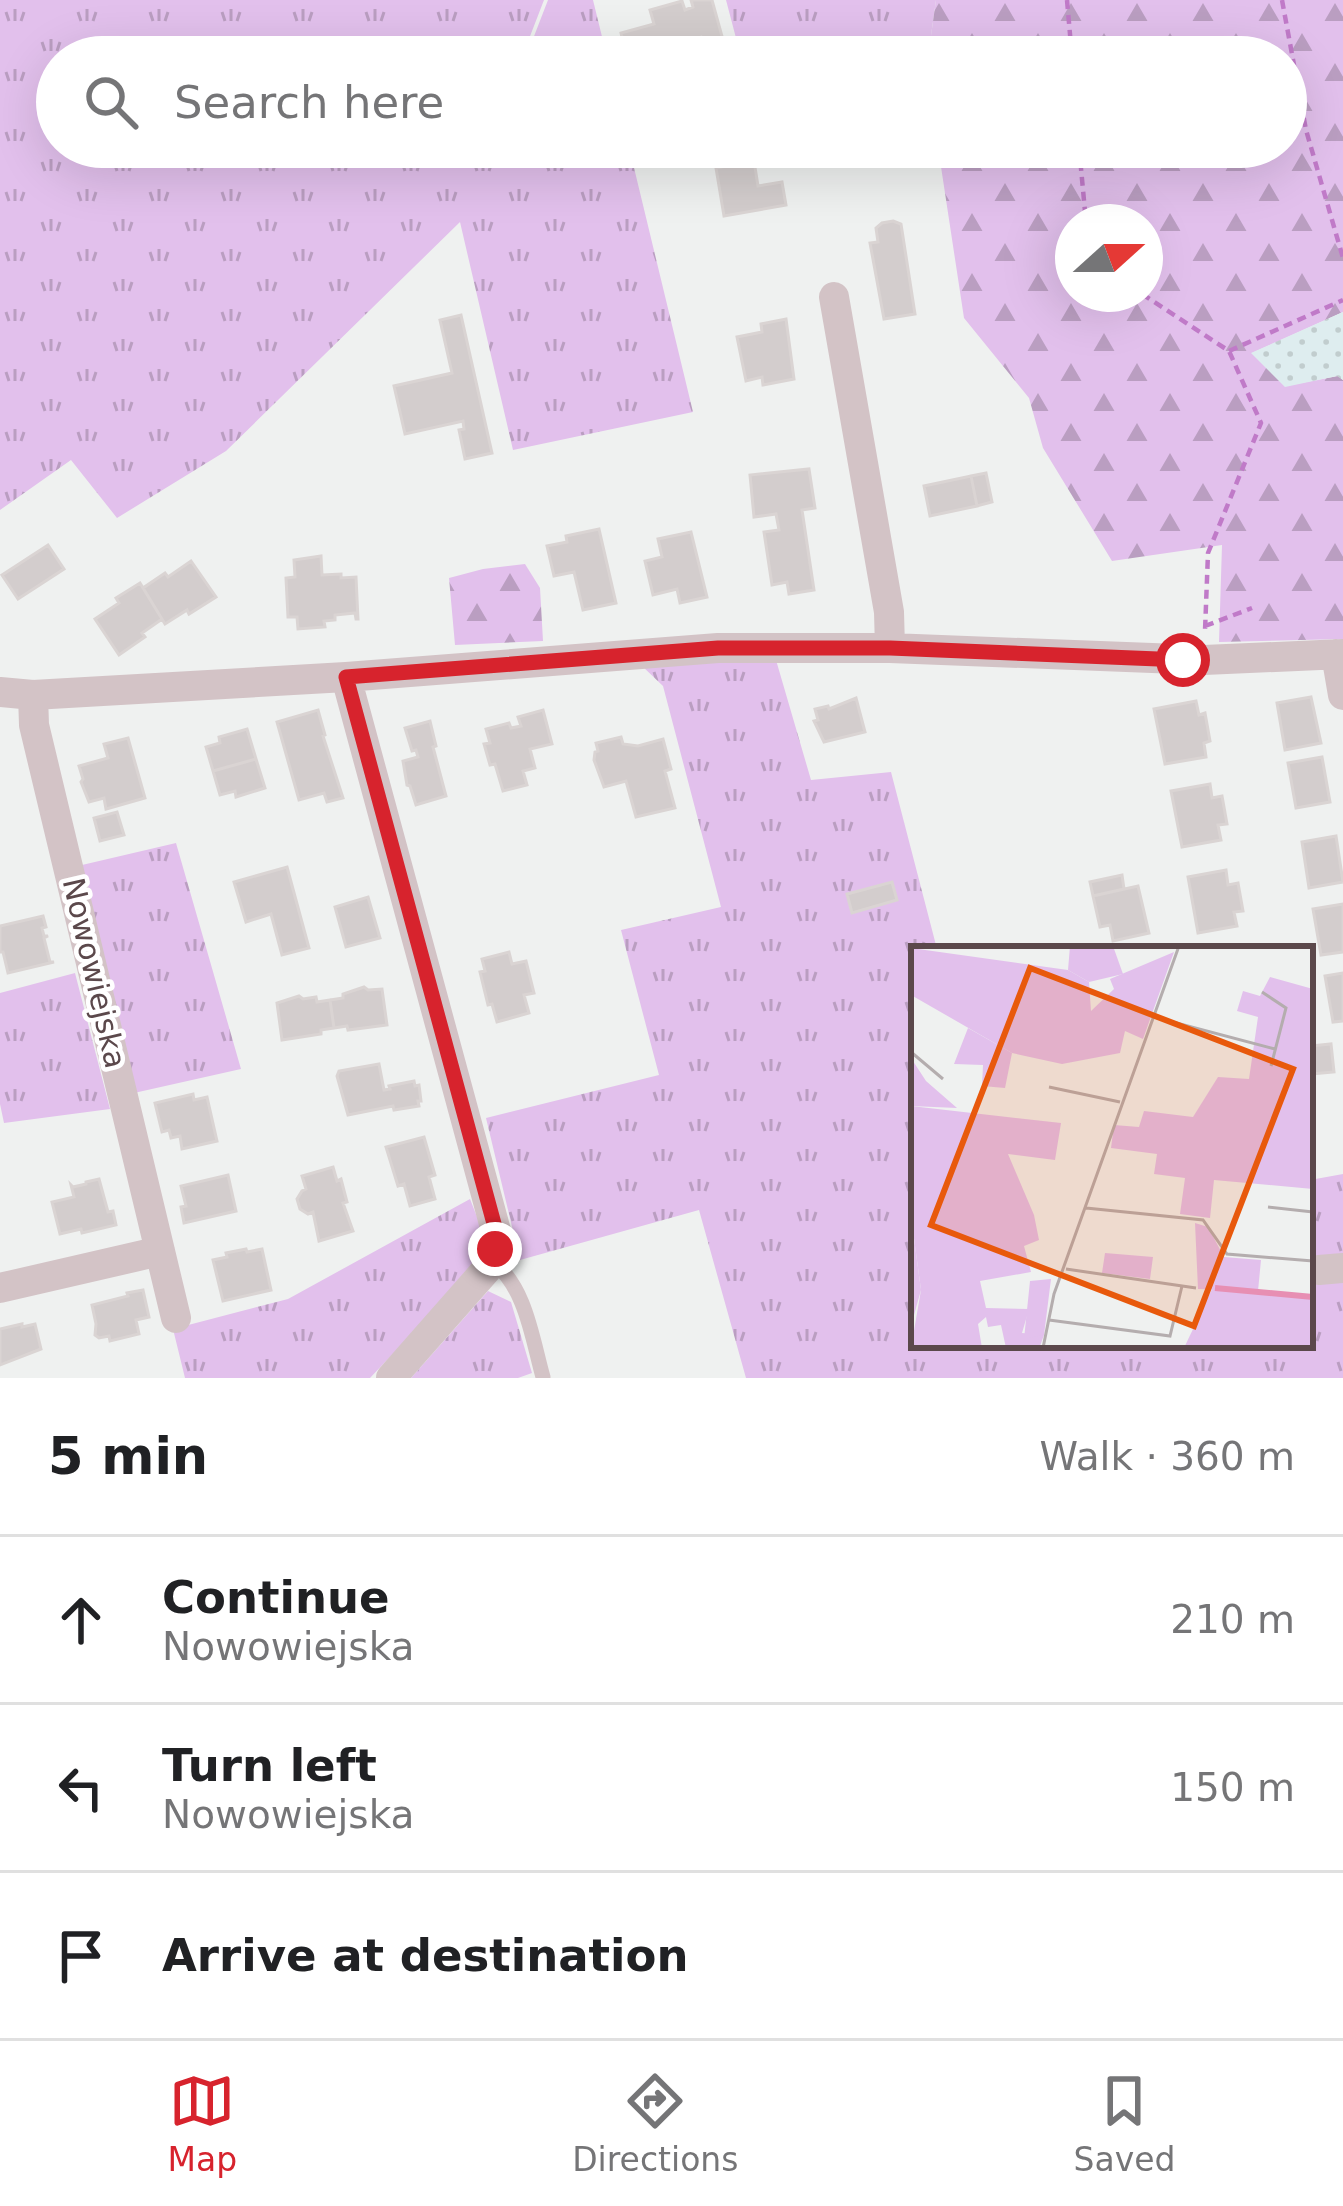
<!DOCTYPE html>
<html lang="en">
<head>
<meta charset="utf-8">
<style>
	body { margin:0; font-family:"DejaVu Sans",sans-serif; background:#f2f2f2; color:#202124 }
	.compass { position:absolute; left:1055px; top:204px; width:108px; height:108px; border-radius:50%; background:#fff; box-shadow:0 12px 48px #0002; rotate:69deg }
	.stop { position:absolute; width:36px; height:36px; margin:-27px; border:9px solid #d7232d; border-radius:50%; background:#fff }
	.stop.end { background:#d7232d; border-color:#fff; box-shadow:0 3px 12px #0008 }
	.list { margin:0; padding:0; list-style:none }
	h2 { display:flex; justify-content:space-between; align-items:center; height:156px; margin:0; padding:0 48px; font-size:51px }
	h2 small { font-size:39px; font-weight:400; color:#757577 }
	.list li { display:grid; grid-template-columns:78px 1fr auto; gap:36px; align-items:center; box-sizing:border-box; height:168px; padding:0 48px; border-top:3px solid #e0e0e0 }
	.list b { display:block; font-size:45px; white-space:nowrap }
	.list p { margin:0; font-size:39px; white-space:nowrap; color:#757577 }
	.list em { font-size:39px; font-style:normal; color:#757577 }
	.icon { flex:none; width:66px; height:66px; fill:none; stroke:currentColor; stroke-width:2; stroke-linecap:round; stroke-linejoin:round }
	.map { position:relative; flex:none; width:1343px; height:1378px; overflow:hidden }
	.search { position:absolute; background:#fff; box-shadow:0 12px 48px #0002; left:36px; right:36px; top:36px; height:132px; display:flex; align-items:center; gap:30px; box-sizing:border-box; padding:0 42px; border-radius:66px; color:#757577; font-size:45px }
	.sheet { height:660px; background:#fff }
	nav { display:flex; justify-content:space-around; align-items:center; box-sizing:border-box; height:168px; border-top:3px solid #e0e0e0; background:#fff; font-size:33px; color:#757577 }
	nav a { display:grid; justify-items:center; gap:6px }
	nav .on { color:#d7232d }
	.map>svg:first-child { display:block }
</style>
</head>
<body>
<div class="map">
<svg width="1343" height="1378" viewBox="0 0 1343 1378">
	<defs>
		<pattern id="grass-tufts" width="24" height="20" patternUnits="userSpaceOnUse" patternTransform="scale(3)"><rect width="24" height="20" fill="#e2c0ec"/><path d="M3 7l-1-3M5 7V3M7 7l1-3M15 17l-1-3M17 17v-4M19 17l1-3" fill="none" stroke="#ba9ec1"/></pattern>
		<pattern id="forest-firs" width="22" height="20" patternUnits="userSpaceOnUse" patternTransform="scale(3)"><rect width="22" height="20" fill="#e2c0ec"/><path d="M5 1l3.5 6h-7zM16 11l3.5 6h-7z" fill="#ba9ec1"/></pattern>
		<pattern id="sand-dots" width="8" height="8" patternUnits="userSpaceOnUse" patternTransform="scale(3)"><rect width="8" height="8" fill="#deedef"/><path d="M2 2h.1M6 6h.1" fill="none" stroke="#c1cdce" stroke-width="1.8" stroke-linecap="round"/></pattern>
	</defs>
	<rect width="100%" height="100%" fill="#eff1f0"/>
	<path fill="url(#grass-tufts)" d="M 0,0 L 544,0 L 522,57 L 57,57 L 57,147 L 629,147 L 693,412 L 513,450 L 460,222 L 226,451 L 117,518 L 71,460 L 0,510 Z
		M 548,0 L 593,0 L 607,57 L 526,57 Z
		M 726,0 L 936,0 L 928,57 L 741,57 Z
		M 776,660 L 811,780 L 891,772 L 937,949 L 914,949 L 914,1345 L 1310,1345 L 1310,1180 L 1343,1174 L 1343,1378 L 746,1378 L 699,1210 L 520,1260 L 486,1118 L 659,1075 L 621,930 L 721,907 L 663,686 L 641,665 Z
		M 176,843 L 241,1069 L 134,1093 L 82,865 Z
		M 75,973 L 110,1109 L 4,1123 L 0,1104 L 0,993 Z
		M 470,1199 L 481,1227 L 475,1267 L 370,1378 L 185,1378 L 173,1329 L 288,1299 Z
		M 488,1291 L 511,1302 L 532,1373 L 518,1378 L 411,1378 Z"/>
	<path fill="url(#forest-firs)" fill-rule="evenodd" d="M 936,0 L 1343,0 L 1343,312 L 1252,353 L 1285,386 L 1338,376 L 1343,380 L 1343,639 L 1219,642 L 1222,545 L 1112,561 L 1043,448 L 1029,398 L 964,318 L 938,147 L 1286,147 L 1286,57 L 928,57 ZM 1073,222 L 1145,222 L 1145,294 L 1073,294 Z
		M 525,564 L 540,588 L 543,641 L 455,645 L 449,578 L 483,569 Z"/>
	<path fill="url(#sand-dots)" d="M 1343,312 L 1343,380 L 1337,376 L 1285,387 L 1251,353 Z"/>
	<path fill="#d3cdcd" stroke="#dad4d3" stroke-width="3" d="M 691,0 L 712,0 L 726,51 L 706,57 L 701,37 L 686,43 L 690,57 L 627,57 L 621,33 L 654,24 L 650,10 L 682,1 L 685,10 L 693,7 Z
		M 754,161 L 758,186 L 782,182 L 786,205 L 724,216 L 716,168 Z
		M 893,221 L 901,224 L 915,314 L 884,319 L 870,243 L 878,242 L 876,228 L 882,223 Z
		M 461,315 L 492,453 L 465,459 L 459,430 L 464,429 L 463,421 L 405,434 L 394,386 L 452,373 L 440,320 Z
		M 786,319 L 794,379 L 763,385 L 762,377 L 746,381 L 737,337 L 762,332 L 761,324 Z
		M 809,469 L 815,508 L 802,510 L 814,590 L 789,594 L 787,582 L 772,585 L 764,532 L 779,530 L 776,514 L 754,517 L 750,475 Z
		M 986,473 L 992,502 L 977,506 L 971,476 Z
		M 971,476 L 977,506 L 930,516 L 924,486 Z
		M 599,529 L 616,603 L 583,610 L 574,572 L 554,576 L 547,546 L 567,542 L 566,536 Z
		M 691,532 L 707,597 L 680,603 L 677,589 L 653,595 L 645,561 L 662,557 L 658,539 Z
		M 48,545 L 64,569 L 18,599 L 2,575 Z
		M 321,556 L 322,575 L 341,574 L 341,578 L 356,577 L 358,619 L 356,619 L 355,613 L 335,615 L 335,620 L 324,621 L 325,627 L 298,629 L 297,617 L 288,617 L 286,578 L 295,577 L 294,560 Z
		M 191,561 L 216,597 L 189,614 L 187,610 L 165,624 L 143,588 L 165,573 L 168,577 Z
		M 140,583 L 162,619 L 142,633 L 145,637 L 119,655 L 95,619 L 119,603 L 116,598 Z
		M 1311,697 L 1321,743 L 1285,750 L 1277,703 Z
		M 856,698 L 865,732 L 824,742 L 814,721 L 818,720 L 815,709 L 828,706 L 829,709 Z
		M 1196,701 L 1199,715 L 1205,713 L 1210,741 L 1204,743 L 1206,757 L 1165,764 L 1154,709 Z
		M 318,710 L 325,735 L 323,736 L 343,798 L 327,802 L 324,793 L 299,800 L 277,722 Z
		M 543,710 L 552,744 L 530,749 L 535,768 L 523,771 L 527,785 L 503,791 L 495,764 L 490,765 L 484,744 L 490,743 L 486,729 L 509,723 L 511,728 L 521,726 L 518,717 Z
		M 430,721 L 436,746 L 433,747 L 446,796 L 416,805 L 410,786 L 407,785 L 403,761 L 418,757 L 416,750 L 412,751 L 405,728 Z
		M 247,729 L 256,759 L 213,771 L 206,747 L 220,743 L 219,737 Z
		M 621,737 L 623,744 L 638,746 L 663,739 L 671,769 L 665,771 L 675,808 L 636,817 L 626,781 L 604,787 L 594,760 L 595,752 L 598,751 L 596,743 Z
		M 128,738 L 145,798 L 106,809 L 104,798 L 89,802 L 81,782 L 83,779 L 79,766 L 108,758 L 104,744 Z
		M 1322,757 L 1330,802 L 1296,808 L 1288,763 Z
		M 256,759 L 265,788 L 236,797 L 235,791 L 220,795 L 213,771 Z
		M 1210,784 L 1212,798 L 1222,796 L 1227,824 L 1218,825 L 1221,840 L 1182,847 L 1171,791 Z
		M 117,812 L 124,835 L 100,841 L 94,818 Z
		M 1336,836 L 1343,882 L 1309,888 L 1302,842 Z
		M 287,867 L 309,948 L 282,955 L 271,914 L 246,922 L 234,882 Z
		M 1226,870 L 1228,885 L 1238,883 L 1243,911 L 1234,912 L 1237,926 L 1198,933 L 1188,877 Z
		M 1122,875 L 1124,889 L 1093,896 L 1090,882 Z
		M 892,882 L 897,900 L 852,913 L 847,894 Z
		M 1138,886 L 1149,933 L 1113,941 L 1110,925 L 1100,927 L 1093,896 Z
		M 368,897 L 380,938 L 346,947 L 335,907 Z
		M 1343,904 L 1343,952 L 1321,955 L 1313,909 Z
		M 43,916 L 46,927 L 42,928 L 44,936 L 48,936 L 44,938 L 50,962 L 54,962 L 8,973 L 3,952 L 0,952 L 0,926 Z
		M 509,952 L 512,964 L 526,961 L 534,993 L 524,995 L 529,1013 L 497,1022 L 492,1004 L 488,1005 L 480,972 L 485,971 L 482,959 Z
		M 1343,973 L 1343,1021 L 1333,1022 L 1325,976 Z
		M 364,987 L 368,990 L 382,989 L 387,1025 L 348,1030 L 347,1026 L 334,1028 L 330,1000 L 343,998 L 343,994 Z
		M 299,996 L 303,999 L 316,997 L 317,1002 L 330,1000 L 334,1028 L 321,1030 L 321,1034 L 282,1040 L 277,1003 Z
		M 1331,1044 L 1334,1072 L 1310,1074 L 1310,1046 Z
		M 379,1064 L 384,1090 L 390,1089 L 389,1086 L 414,1081 L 415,1086 L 419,1085 L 421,1101 L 418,1101 L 419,1106 L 394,1110 L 393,1106 L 348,1115 L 337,1076 L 339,1071 Z
		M 193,1094 L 194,1100 L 207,1097 L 217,1141 L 182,1149 L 180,1136 L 171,1138 L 169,1130 L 162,1132 L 155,1103 Z
		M 424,1137 L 435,1175 L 429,1177 L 435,1199 L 410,1206 L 404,1184 L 398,1186 L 386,1147 Z
		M 333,1167 L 337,1181 L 341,1179 L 347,1202 L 343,1203 L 353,1231 L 319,1241 L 313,1212 L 308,1214 L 300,1209 L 297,1199 L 302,1191 L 306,1189 L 302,1176 Z
		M 228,1175 L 236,1211 L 184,1223 L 181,1207 L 186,1206 L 181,1186 Z
		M 99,1179 L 108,1212 L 113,1211 L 116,1225 L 82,1233 L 81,1229 L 60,1234 L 52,1202 L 74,1197 L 71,1185 L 73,1187 L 86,1184 L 86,1182 Z
		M 246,1249 L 247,1252 L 262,1249 L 271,1290 L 223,1301 L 213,1260 L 227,1257 L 226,1253 Z
		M 143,1290 L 149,1317 L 136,1320 L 139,1334 L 110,1341 L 109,1336 L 99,1338 L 95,1335 L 96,1324 L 92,1305 L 128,1296 L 127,1293 Z
		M 22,1324 L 22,1327 L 35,1324 L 41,1349 L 0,1365 L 0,1329 Z"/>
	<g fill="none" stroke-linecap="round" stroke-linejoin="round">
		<path stroke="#c07ac8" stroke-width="4.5" stroke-dasharray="9 6" stroke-linecap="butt" d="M 1067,0 L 1072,57
			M 1282,0 L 1306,130 L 1343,258
			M 1079,147 L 1086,222
			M 1142,294 L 1229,351 L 1261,423 L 1208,553 L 1205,631
			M 1229,351 L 1343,300
			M 1205,626 L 1252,608"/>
		<path stroke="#d3c3c6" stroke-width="15" d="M 492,1261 C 526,1287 532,1338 543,1377"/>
		<path stroke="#d3c3c6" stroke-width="30" d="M 834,297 L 889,612 L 890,648
			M 1336,654 L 1343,695
			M 346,677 L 496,1231 L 495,1249 L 487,1269 L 391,1378
			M 0,692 L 33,695 L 346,677 L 718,648 L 890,648 L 1204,660 L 1343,654
			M 33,695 L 34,725 L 176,1318
			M 1319,1270 L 1343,1268
			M 0,1288 L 160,1251"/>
	</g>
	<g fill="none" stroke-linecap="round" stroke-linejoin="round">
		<path stroke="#d7232d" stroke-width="15" d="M 495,1249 L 496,1231 L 490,1209 L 346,677 L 718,648 L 890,648 L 1183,660"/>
	</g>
	<g text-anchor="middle" stroke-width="9" stroke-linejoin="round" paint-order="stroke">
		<g font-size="30" fill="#5b484b" stroke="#fff">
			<text transform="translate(94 973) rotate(77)" y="10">Nowowiejska</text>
		</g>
	</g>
	<g transform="translate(911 946)">
		<rect width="402" height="402" fill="#eff1f0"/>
		<path d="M 159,0 L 202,0 L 212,28 L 178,36 L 157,24 ZM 359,31 L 402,43 L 402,243 L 303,234 L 299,272 L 269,268 L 274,232 L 243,228 L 246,208 L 200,202 L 203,179 L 228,181 L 233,165 L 282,171 L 307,131 L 338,133 L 347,71 L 326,65 L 332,45 L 349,50 ZM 57,82 L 101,107 L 94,142 L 71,140 L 72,119 L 43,118 ZM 0,160 L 150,177 L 144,214 L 97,208 L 123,269 L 128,294 L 113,300 L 120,326 L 69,335 L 75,362 L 118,363 L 111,387 L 133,389 L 129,400 L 95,402 L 90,379 L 77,381 L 75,371 L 67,378 L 71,402 L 0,402 L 10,344 L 0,270 ZM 284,277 L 297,281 L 313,311 L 350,314 L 347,345 L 287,343 ZM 194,307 L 242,311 L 239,333 L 191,327 Z" fill="#e2c0ec"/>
		<path d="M 0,2 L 157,24 L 178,36 L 180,65 L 203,43 L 199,33 L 263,6 L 232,93 L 214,85 L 209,107 L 151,118 L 101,107 L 0,49 ZM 0,112 L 15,135 L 46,162 L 0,160 ZM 0,270 L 10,344 L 0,380 ZM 140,333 L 133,389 L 113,393 L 119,335 Z" fill="#e2c0ec"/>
		<path d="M 301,343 L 402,352 L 402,402 L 273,402 Z" fill="#e2c0ec"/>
		<path fill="none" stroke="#e78fb3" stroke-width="6" d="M 304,342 L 402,351"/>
		<path fill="none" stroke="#b4adae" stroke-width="3" d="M 351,46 L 375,62 L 360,120M 243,71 L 364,103M 0,106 L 32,133M 138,141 L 209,156M 357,261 L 402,266M 175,262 L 292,274 L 316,308 L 402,315M 155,323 L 285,342M 138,374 L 259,390 L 271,340M 132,402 L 143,348 L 268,0"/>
		<path fill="#e8590c" fill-opacity="0.15" stroke="#e8590c" stroke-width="6" d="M 119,22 L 382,123 L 283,380 L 20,279 Z"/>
		<rect width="402" height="402" fill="none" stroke="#5b484b" stroke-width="6"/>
	</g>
</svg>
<svg class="compass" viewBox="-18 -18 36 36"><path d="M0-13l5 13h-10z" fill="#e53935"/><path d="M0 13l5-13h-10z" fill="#757577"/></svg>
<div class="stop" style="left:1183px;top:660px"></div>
<div class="stop end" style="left:495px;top:1249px"></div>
<div class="search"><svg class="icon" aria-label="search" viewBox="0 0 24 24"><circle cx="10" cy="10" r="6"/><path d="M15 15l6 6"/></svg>Search here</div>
</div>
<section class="sheet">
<h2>5 min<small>Walk · 360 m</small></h2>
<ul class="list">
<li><svg class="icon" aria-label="ahead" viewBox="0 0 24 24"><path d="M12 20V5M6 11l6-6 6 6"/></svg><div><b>Continue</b><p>Nowowiejska</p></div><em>210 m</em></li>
<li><svg class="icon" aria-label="left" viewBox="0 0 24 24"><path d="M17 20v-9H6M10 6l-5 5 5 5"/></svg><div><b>Turn left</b><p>Nowowiejska</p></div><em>150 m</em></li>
<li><svg class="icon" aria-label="arrive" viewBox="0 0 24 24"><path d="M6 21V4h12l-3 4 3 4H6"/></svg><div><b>Arrive at destination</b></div></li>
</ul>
</section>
<nav>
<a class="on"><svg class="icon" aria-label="map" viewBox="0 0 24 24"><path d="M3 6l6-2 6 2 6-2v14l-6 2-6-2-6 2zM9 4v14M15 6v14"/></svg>Map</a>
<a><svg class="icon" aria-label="directions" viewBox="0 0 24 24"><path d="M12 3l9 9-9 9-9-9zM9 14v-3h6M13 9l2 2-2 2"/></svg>Directions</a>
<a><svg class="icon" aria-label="saved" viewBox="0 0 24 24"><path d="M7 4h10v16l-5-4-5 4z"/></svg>Saved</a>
</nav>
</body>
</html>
